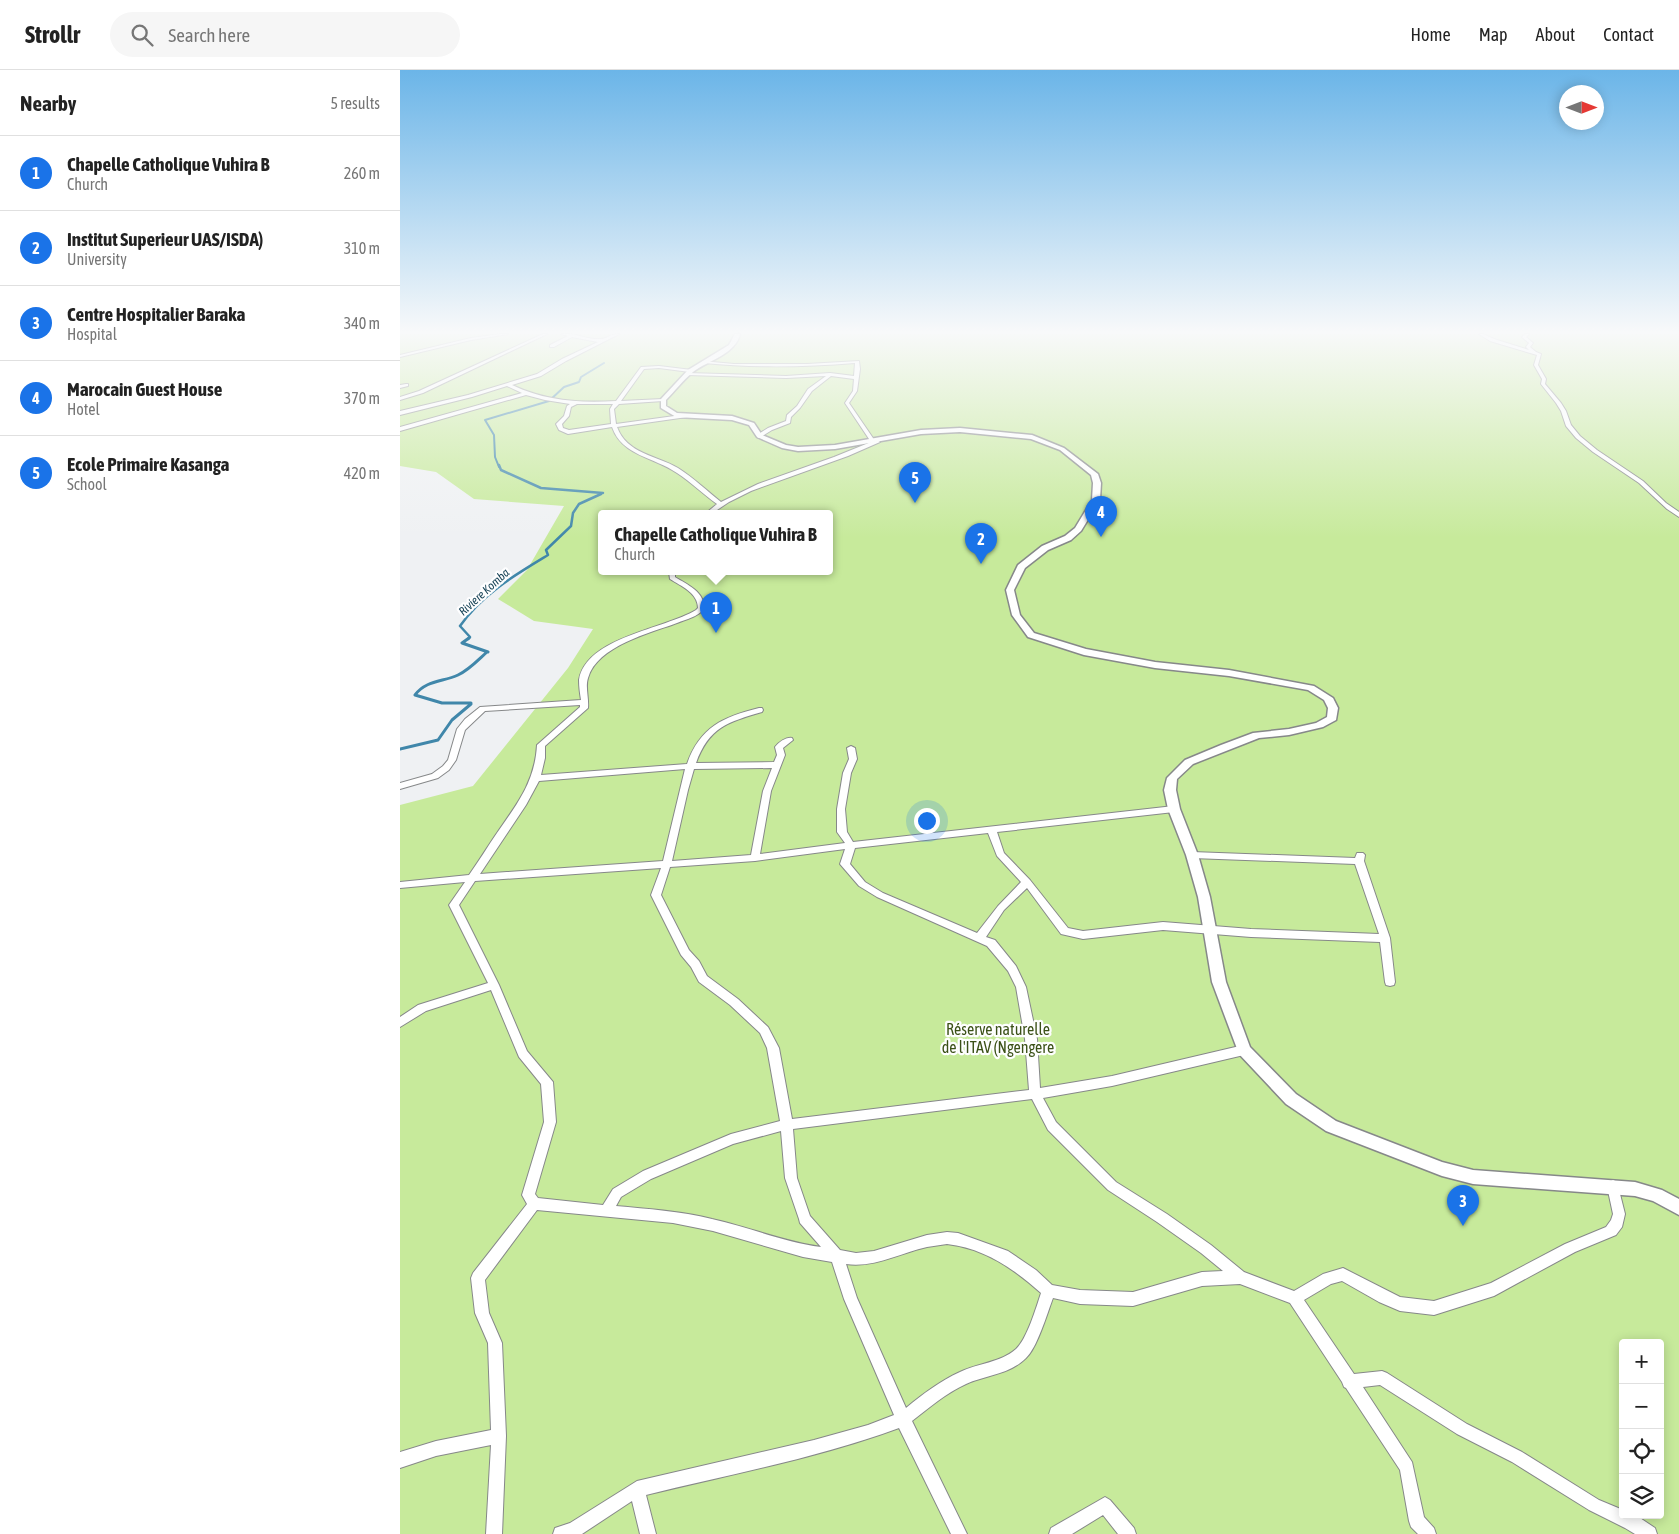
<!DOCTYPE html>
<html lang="en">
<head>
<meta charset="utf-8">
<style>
	body { margin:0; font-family:"Asap Condensed",sans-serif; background:#f6f6f6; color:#222 }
	.controls { position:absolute; right:15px; bottom:15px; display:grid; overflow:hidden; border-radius:5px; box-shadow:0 2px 12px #0003 }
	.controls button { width:45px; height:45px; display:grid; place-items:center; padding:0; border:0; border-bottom:1px solid #e0e0e0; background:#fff; color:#222; font:25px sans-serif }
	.compass { position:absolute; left:1159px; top:15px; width:45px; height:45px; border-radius:50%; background:#fff; box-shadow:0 2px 12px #0003; rotate:90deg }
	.you { position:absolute; left:526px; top:750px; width:18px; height:18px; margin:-12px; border:4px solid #fff; border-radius:50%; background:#1a73e8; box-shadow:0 0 0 8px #1a73e833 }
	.badge { display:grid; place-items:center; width:32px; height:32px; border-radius:50%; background:#1a73e8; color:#fff; font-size:16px; font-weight:700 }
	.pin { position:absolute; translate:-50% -41px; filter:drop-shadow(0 1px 2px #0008) }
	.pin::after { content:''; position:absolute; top:26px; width:18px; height:15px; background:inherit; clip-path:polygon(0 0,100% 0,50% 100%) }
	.popup { position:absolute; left:198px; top:440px; width:235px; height:65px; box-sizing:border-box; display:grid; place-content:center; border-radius:5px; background:#fff; filter:drop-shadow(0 1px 4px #0005); font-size:16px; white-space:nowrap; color:#767676 }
	.popup b { font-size:19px; color:#222 }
	.popup::after { content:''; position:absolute; left:50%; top:100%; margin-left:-10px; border:10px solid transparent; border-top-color:#fff }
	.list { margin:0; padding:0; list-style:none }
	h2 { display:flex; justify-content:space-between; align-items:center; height:65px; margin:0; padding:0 20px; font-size:21px }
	h2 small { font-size:16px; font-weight:400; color:#767676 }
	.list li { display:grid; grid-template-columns:32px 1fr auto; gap:15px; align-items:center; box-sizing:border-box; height:75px; padding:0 20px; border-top:1px solid #e0e0e0 }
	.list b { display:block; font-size:19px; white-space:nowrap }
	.list p { margin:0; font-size:16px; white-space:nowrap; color:#767676 }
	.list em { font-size:16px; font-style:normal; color:#767676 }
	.icon { flex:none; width:28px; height:28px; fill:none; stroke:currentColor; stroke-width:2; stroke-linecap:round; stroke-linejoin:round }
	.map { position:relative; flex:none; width:1279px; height:1464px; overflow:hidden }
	header { display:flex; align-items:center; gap:30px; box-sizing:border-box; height:70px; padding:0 25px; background:#fff; border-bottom:1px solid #e0e0e0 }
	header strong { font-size:24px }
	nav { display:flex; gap:28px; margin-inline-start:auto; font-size:18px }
	.search { width:350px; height:45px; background:#f6f6f6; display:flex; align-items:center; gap:12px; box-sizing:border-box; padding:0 18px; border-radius:28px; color:#767676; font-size:19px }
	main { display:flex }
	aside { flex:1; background:#fff }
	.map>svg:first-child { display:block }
</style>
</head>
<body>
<header>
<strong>Strollr</strong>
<div class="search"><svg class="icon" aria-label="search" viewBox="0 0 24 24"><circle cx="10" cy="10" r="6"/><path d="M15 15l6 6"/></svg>Search here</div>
<nav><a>Home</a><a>Map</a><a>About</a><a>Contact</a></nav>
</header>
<main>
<aside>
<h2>Nearby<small>5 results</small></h2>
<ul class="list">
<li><span class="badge">1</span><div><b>Chapelle Catholique Vuhira B</b><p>Church</p></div><em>260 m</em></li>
<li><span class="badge">2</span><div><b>Institut Superieur UAS/ISDA)</b><p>University</p></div><em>310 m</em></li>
<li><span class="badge">3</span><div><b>Centre Hospitalier Baraka</b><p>Hospital</p></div><em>340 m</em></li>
<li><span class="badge">4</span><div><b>Marocain Guest House</b><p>Hotel</p></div><em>370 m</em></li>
<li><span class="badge">5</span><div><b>Ecole Primaire Kasanga</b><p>School</p></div><em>420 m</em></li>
</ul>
</aside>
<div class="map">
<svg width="1279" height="1464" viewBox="0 0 1279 1464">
	<rect width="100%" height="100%" fill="#eff1f3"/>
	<path fill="#c7ea9b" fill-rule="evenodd" d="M 0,264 L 1279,264 L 1279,1464 L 0,1464 L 0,735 L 73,716 L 168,598 L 193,559 L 134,551 L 98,529 L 127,500 L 164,436 L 74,429 L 36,402 L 0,396 ZM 202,444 L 430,444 L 430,502 L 202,502 ZM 1223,1273 L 1260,1273 L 1260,1445 L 1223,1445 Z"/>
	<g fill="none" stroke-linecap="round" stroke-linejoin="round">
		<path stroke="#4087aa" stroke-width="2" d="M 99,397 L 95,387 L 94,365 L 85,350 L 149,331 L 164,317 L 179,312 L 181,307 L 204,293"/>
		<path stroke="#4087aa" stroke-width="2.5" d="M 99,395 L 101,400 L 141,418 L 203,423
			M 68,569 L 70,567 L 60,556 C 82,524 115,505 148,485 L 146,480 L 171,456 L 173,443 L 179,434 L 201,424"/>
		<path stroke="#4087aa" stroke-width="3" d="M 69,568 L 62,573 L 88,582
			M 71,633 L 42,633 L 15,625 C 26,610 43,612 58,605 C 69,600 78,590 87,582
			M 0,679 L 38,670 L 52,650 L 71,634"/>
		<defs>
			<path id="minor" d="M 100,264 L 108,264 L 71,270 L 0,287 L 0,285 L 71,268 Z
				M 143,264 L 147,264 L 23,323 L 0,330 L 0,327 L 19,321 Z
				M 161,264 C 174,262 187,270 200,269 C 207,269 212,263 219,264 L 166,291 L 141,306 L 112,315 C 146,331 178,333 216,331 L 241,297 L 259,296 L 292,300 L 292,301 L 290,302 L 259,298 L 244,299 L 221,331 L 263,329 L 265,330 L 263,331 L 219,334 L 214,339 L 216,354 L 289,344 L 289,346 L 287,347 L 217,357 C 227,384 256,385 278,398 C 294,408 307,421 321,432 L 358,414 L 434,387 L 471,372 L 445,333 L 453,321 L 454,309 L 431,306 L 412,321 L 400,338 L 391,347 L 390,353 L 372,360 L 359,368 L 357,367 L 357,365 L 368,358 L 386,351 L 387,345 L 397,336 L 408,319 L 426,306 L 386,308 L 287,305 L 285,304 L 287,303 L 386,306 L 430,303 L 454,306 L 455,293 C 405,297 354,298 304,293 L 302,291 L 334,294 L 407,294 L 459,291 L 460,299 L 457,321 L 449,333 L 475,371 L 477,370 L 480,372 L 448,386 L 351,421 L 329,432 L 311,444 L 305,444 L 317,434 C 303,424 291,412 277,403 C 254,387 222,386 212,357 L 168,364 L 159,360 L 156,354 L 164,346 L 167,336 L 170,334 L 145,330 L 126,325 L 0,361 L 0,357 L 122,323 L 107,316 L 72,327 L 0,345 L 0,341 L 68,325 L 137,304 L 162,289 L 198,272 L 172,267 L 154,277 L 150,277 L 150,275 L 168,266 ZM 177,334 L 213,334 L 210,339 L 211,354 L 169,360 L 163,358 L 162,354 L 169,346 L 171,337 Z
				M 1079,264 L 1083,264 L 1094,269 L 1129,280 L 1126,277 L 1129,273 L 1122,267 L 1125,264 L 1129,264 L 1126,267 L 1133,273 L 1130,277 L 1136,282 L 1141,284 L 1138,295 L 1146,309 L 1145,314 L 1161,333 L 1166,341 L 1171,355 L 1180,366 L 1197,380 L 1243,411 L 1266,433 L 1279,442 L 1279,447 L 1267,439 L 1239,413 L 1193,382 L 1176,368 L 1166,356 L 1161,341 L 1156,333 L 1141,314 L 1142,309 L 1134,295 L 1137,285 L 1090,271 Z
				M 6,314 L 8,314 L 8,316 L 0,318 L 0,315 Z
				M 269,502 L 275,502 L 275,507 C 288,515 305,522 304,539 C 297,547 287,549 277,553 C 250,563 197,576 188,608 C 185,617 189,628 188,638 L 145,676 L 145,688 L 141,705 L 287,694 C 300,657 323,647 359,638 L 362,638 L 363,640 L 362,642 C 328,652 309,657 296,693 L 374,692 L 377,685 L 375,677 C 379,672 386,667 392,668 L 393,670 L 383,678 L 385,685 L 371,721 L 360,784 L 445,773 L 437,762 L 437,739 L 443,703 L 449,689 L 447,678 L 451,676 L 455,678 L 457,689 L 451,703 L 445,739 L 447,762 L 453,772 L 774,736 L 777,737 L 778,739 L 774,742 L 597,762 L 604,783 L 630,810 L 668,858 L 683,861 L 763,852 L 851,859 L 979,864 L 955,794 L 792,788 L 787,785 L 792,782 L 955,788 L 957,783 L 963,783 L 965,785 L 964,791 L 990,868 L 995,912 L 994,915 L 990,916 L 986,915 L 985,912 L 980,872 L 851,867 L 763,860 L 683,869 L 661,864 L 627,818 L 604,840 L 586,867 L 595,870 L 616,896 L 626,917 L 637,969 L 640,1018 L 712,1006 L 844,975 L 848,977 L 850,980 L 848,983 L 844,985 L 712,1016 L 643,1028 L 656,1052 L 716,1112 L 767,1144 L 811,1175 L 844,1202 L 894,1221 L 923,1204 L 943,1198 L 1000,1227 L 1034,1231 L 1091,1213 L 1165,1174 L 1206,1157 L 1211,1150 L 1213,1144 L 1207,1116 L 1209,1112 L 1213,1110 L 1217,1112 L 1225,1144 L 1222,1157 L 1216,1165 L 1175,1182 L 1094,1226 L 1034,1245 L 1000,1241 L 979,1232 L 942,1211 L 931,1214 L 904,1230 L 954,1304 L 982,1301 L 987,1303 L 1067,1354 L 1122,1382 L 1199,1430 L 1223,1440 L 1223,1445 L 1237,1446 L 1255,1458 L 1257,1464 L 1235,1464 L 1225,1458 L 1189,1440 L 1112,1392 L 1057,1364 L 980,1315 L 963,1317 L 1012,1392 L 1024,1447 L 1034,1458 L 1036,1464 L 1018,1464 L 1011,1457 L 1009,1451 L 1000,1400 L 946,1318 L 944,1317 L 942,1312 L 890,1233 L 840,1214 L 802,1216 L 733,1236 L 680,1234 L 653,1228 C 647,1244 637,1278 626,1288 C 609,1305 586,1305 566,1314 C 546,1323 529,1338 512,1351 L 567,1464 L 551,1464 L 499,1358 C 418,1388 331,1404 246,1425 L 256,1464 L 240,1464 L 232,1431 L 182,1464 L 153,1464 L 155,1458 L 170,1453 L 237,1411 L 414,1370 L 468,1355 L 494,1345 L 444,1229 L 432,1192 L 403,1187 L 313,1161 L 273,1153 L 137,1140 L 85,1210 L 89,1243 L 102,1273 L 106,1366 L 102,1464 L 86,1464 L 91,1375 L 36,1386 L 0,1398 L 0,1382 L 36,1371 L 91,1360 L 88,1273 L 75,1243 L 71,1208 L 73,1203 L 127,1134 L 122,1125 L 144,1052 L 141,1014 L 119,987 L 91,920 L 26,941 L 0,957 L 0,947 L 18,935 L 88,913 L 49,835 L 65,812 L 0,818 L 0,812 L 69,805 C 79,791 88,776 97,763 C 117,734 135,712 137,675 L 180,637 L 180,635 L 85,641 L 65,660 L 56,690 L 49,700 L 38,708 L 0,719 L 0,713 L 32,704 L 43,696 L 48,690 L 57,659 L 65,649 L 80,637 L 181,630 C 180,624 179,617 179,610 C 186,567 265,559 296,540 L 298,538 C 298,523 281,516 270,509 ZM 372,698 L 363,721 L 351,785 L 272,791 L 288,720 L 294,699 ZM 285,699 L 263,791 L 80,804 L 126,735 L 139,711 ZM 588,763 L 597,786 L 621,812 L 598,836 L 577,863 L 483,823 L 465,812 L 450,794 L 455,778 ZM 445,779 L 440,794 L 459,816 L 477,827 L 587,876 L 608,901 L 616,917 L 625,969 L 629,1020 L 392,1049 L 379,978 L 368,957 L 338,929 L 307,906 L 299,891 L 289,880 L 261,825 L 270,797 L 355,791 ZM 261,798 L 251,825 L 281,885 L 291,897 L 299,912 L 330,935 L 360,963 L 367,978 L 380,1051 L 331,1064 L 243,1101 L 213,1119 L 203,1135 L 138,1128 L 135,1124 L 156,1052 L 153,1012 L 127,981 L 99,915 L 59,835 L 75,811 ZM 632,1029 L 648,1060 L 708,1120 L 757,1152 L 801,1183 L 823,1201 L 802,1202 L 733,1222 L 680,1220 L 652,1215 L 636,1200 L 608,1181 L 558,1163 L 547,1162 L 527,1165 L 474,1181 L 456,1183 L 440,1180 L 410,1146 L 397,1108 L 393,1059 ZM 381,1061 L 385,1108 L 399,1149 L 400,1153 L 421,1177 C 383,1172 349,1157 312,1149 C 280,1141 248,1139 216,1136 L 221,1127 L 251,1109 L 333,1074 ZM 547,1174 C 584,1178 614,1199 641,1223 C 636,1238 627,1269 616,1279 C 600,1293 578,1293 560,1302 C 540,1311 523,1324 506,1338 L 457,1228 L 446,1194 C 475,1198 500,1183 527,1177 C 534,1176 540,1175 547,1174 Z
				M 705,1427 L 710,1430 L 734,1458 L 736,1464 L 718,1464 L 703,1445 L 672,1464 L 649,1464 L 651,1458 Z"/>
			<path id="tertiary" d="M 335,264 L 340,264 C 336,284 307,291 293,302 C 283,310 275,321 266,330 L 266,336 L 277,343 L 332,346 L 354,353 L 362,365 L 386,375 L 398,377 L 435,375 L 521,360 L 560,358 L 632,365 L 664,378 L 698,404 L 701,413 L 700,430 L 681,461 L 671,470 L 648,480 L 625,498 L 614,520 L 620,545 L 634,563 L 686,579 L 755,592 L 829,600 L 914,616 L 933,628 L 938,638 L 936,650 L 923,657 L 889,665 L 859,668 L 793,694 L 777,709 L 776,720 L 780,739 L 798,785 L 810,827 L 826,912 L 850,977 L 896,1024 L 936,1051 L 1042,1092 L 1073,1100 L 1235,1112 L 1262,1120 L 1279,1129 L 1279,1145 L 1253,1131 L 1235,1126 L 1073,1114 L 1042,1106 L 926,1061 L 886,1034 L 839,984 L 812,912 L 798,827 L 786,785 L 768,739 L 764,720 L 767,708 L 785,690 L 821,675 L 853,663 L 889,659 L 916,653 L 927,647 L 928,638 L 924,630 L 908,620 L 829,606 L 755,598 L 684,585 L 628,567 L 612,545 L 606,520 L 618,495 L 642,476 L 665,466 L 675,458 L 692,430 L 693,413 L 691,405 L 660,380 L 631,369 L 560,362 L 521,364 L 435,379 L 398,381 L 382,378 L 357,367 L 349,355 L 332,350 L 276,347 L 261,338 L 261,329 L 288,300 L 329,275 Z"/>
		</defs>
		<use href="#minor" stroke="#868889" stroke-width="2"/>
		<use href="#tertiary" stroke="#868889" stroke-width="3"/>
		<use href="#minor" fill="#fff" fill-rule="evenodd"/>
		<use href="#tertiary" fill="#fff" fill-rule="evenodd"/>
	</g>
	<linearGradient id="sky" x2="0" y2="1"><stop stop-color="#6bb5e8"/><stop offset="0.56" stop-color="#f8f9fa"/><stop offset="1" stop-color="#f8f9fa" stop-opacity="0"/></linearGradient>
	<rect width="1279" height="468" fill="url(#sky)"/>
	<g text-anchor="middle" stroke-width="4.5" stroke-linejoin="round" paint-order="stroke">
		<g font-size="12" font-style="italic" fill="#103d51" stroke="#fefeff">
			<text transform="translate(84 522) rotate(-42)" y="4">Riviere Komba</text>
		</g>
		<g font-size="16" fill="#3b5117" stroke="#fefeff">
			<text x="598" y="965">Réserve naturelle<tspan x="598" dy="18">de l'ITAV (Ngengere</tspan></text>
		</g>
	</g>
</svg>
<div class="controls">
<button>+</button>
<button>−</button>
<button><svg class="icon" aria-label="locate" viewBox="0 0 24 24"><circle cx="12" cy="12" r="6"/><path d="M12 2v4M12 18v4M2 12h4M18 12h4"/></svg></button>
<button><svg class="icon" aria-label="layers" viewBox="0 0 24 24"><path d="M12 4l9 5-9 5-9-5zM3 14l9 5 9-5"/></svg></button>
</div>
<svg class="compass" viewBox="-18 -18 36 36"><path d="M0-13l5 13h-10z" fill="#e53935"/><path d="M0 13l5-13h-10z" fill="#767676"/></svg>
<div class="you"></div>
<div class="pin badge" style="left:316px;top:563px">1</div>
<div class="popup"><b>Chapelle Catholique Vuhira B</b>Church</div>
<div class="pin badge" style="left:581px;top:494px">2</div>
<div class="pin badge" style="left:1063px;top:1156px">3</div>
<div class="pin badge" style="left:701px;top:467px">4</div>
<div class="pin badge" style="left:515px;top:433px">5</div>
</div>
</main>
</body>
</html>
